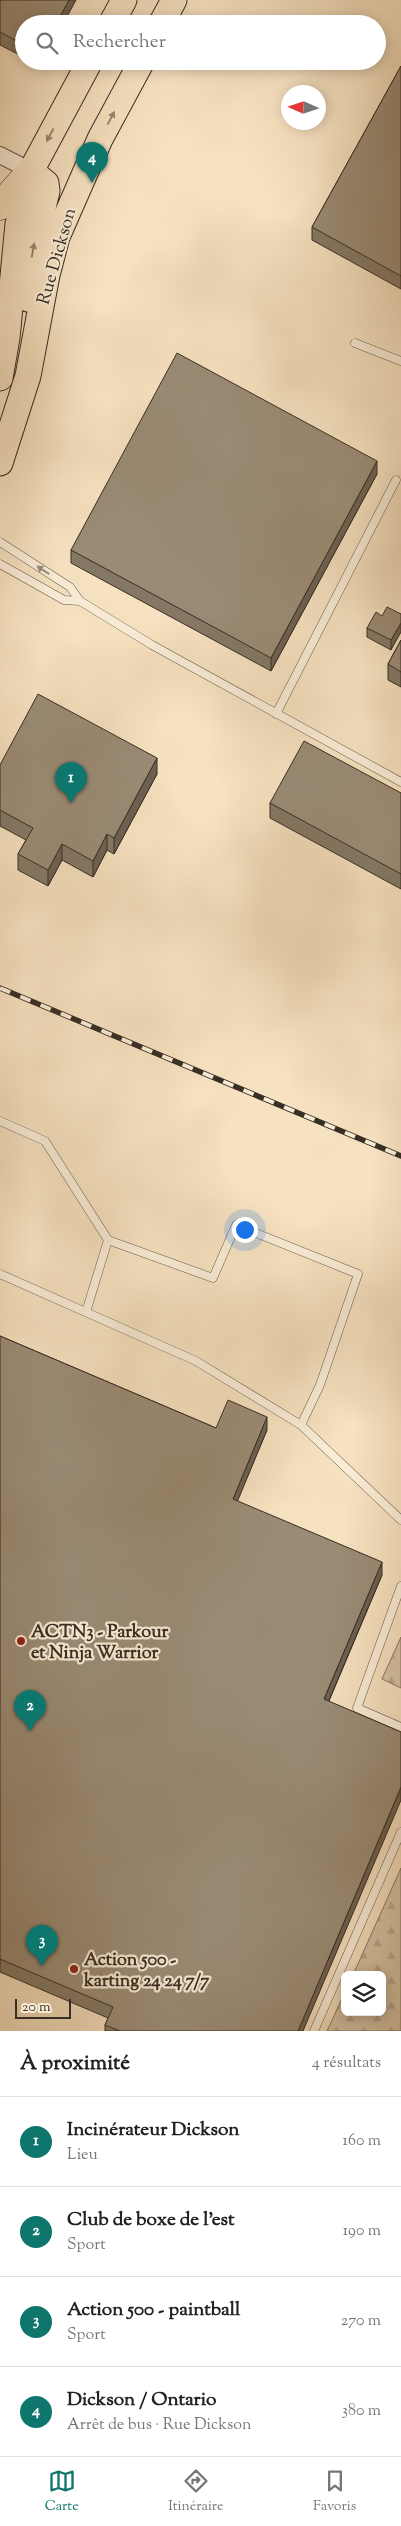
<!DOCTYPE html>
<html lang="fr">
<head>
<meta charset="utf-8">
<style>
	body { margin:0; font-family:"Sorts Mill Goudy",serif; background:#f2f2f2; color:#222 }
	.controls { position:absolute; right:15px; bottom:15px; display:grid; overflow:hidden; border-radius:8px; box-shadow:0 2px 12px #0003 }
	.controls button { width:45px; height:45px; display:grid; place-items:center; padding:0; border:0; border-bottom:1px solid #e0e0e0; background:#fff; color:#222; font:25px sans-serif }
	.compass { position:absolute; left:281px; top:85px; width:45px; height:45px; border-radius:50%; background:#fff; box-shadow:0 2px 12px #0003; rotate:273deg }
	.scale { position:absolute; left:15px; bottom:12px; width:56px; box-sizing:border-box; padding-left:5px; border:2px solid #372e24; border-top:0; font-size:14px; line-height:18px; white-space:nowrap; color:#372e24; -webkit-text-stroke:4px #f9ecd6; paint-order:stroke }
	.you { position:absolute; left:244px; top:1229px; width:18px; height:18px; margin:-12px; border:4px solid #fff; border-radius:50%; background:#1a73e8; box-shadow:0 0 0 8px #1a73e833 }
	.badge { display:grid; place-items:center; width:32px; height:32px; border-radius:50%; background:#0f766e; color:#fff; font-size:16px; font-weight:700 }
	.pin { position:absolute; translate:-50% -41px; filter:drop-shadow(0 1px 2px #0008) }
	.pin::after { content:''; position:absolute; top:26px; width:18px; height:15px; background:inherit; clip-path:polygon(0 0,100% 0,50% 100%) }
	.list { margin:0; padding:0; list-style:none }
	h2 { display:flex; justify-content:space-between; align-items:center; height:65px; margin:0; padding:0 20px; font-size:21px }
	h2 small { font-size:16px; font-weight:400; color:#767676 }
	.list li { display:grid; grid-template-columns:32px 1fr auto; gap:15px; align-items:center; box-sizing:border-box; height:90px; padding:0 20px; border-top:1px solid #e0e0e0 }
	.list b { display:block; font-size:19px; white-space:nowrap }
	.list p { margin:0; font-size:16px; white-space:nowrap; color:#767676 }
	.list em { font-size:16px; font-style:normal; color:#767676 }
	.icon { flex:none; width:28px; height:28px; fill:none; stroke:currentColor; stroke-width:2; stroke-linecap:round; stroke-linejoin:round }
	.map { position:relative; flex:none; width:401px; height:2031px; overflow:hidden }
	.search { position:absolute; background:#fff; box-shadow:0 2px 12px #0003; left:15px; right:15px; top:15px; height:55px; display:flex; align-items:center; gap:12px; box-sizing:border-box; padding:0 18px; border-radius:28px; color:#767676; font-size:19px }
	.sheet { height:425px; background:#fff }
	nav { display:flex; justify-content:space-around; align-items:center; box-sizing:border-box; height:70px; border-top:1px solid #e0e0e0; background:#fff; font-size:14px; color:#767676 }
	nav a { display:grid; justify-items:center; gap:2px }
	nav .on { color:#0f766e }
	.map>svg:first-child { display:block }
</style>
</head>
<body>
<div class="map">
<svg width="401" height="2031" viewBox="0 0 401 2031">
	<defs>
		<pattern id="forest-firs" width="22" height="20" patternUnits="userSpaceOnUse" patternTransform="scale(1.25)"><rect width="22" height="20" fill="#d6c3a5"/><path d="M5 1l3.5 6h-7zM16 11l3.5 6h-7z" fill="#b8a88e"/></pattern>
	</defs>
	<rect width="100%" height="100%" fill="#f6e1c0"/>
	<filter id="stains"><feTurbulence type="fractalNoise" baseFrequency=".004" numOctaves="4"/><feColorMatrix values="0 0 0 0 .2 0 0 0 0 .09 0 0 0 0 .02 0 0 0 .5 -.17"/></filter>
	<radialGradient id="worn" r=".72"><stop offset=".6" stop-color="#630" stop-opacity="0"/><stop offset="1" stop-color="#630" stop-opacity=".3"/></radialGradient>
	<path fill="url(#forest-firs)" stroke="#867864" d="M 401,1637 L 401,1688 L 382,1679 Z
		M 401,1868 L 401,2031 L 327,2031 L 345,1992 L 345,2012 L 382,2012 L 382,1975 L 353,1975 Z"/>
	<g fill="none" stroke-linecap="round" stroke-linejoin="round">
		<defs>
			<path id="lane" d="M 355,343 L 401,361
				M 0,542 L 70,587 L 80,601 L 152,645 L 401,782
				M 0,564 L 64,600 L 80,601
				M 276,714 L 396,480
				M 0,1121 L 45,1141 L 108,1240 L 213,1278 L 236,1225 L 358,1274 L 320,1385 L 301,1425
				M 0,1274 L 196,1361 L 301,1425 L 401,1520
				M 86,1312 L 108,1240
				M 401,1586 L 357,1708 L 401,1727
				M 314,2031 L 401,1832"/>
			<path id="street" d="M 0,155 L 31,171"/>
			<path id="primary" d="M 111,24 L 124,0
				M 161,24 L 174,0
				M 28,299 L 34,245 L 47,191 L 46,183 L 31,171
				M 0,378 L 7,338 L 18,224 L 31,171 L 90,61
				M 0,463 L 28,376 L 47,275 L 57,237 L 100,139 L 142,61"/>
			<path id="highway" d="M 0,206 L 31,171"/>
		</defs>
		<use href="#lane" stroke="#675b4b" stroke-width="9"/>
		<use href="#street" stroke="#675b4b" stroke-width="18"/>
		<use href="#primary" stroke="#372e24" stroke-width="27"/>
		<use href="#highway" stroke="#372e24" stroke-width="29"/>
		<use href="#lane" stroke="#f9ecd6" stroke-width="8"/>
		<use href="#street" stroke="#f9ecd6" stroke-width="16"/>
		<use href="#primary" stroke="#f6e1c0" stroke-width="25"/>
		<use href="#highway" stroke="#f6e1c0" stroke-width="28"/>
		<defs>
			<path id="rail" d="M 0,988 L 401,1156"/>
		</defs>
		<use href="#rail" stroke="#372e24" stroke-width="5.5"/>
		<use href="#rail" stroke="#f9ecd6" stroke-width="4" stroke-dasharray="11" stroke-linecap="butt"/>
	</g>
	<path fill="#847865" stroke="#372e24" d="M 0,0 L 24,24 L 24,57 L 0,45 Z
		M 31,61 L 43,61 L 40,66 Z
		M 401,66 L 401,289 L 312,240 L 312,227 Z
		M 377,474 L 271,671 L 71,563 L 71,550 Z
		M 401,614 L 391,650 L 367,637 L 367,628 L 382,616 Z
		M 401,640 L 401,687 L 388,680 L 388,664 Z
		M 0,765 L 157,774 L 114,854 L 107,850 L 93,877 L 62,860 L 48,886 L 18,870 L 18,854 L 26,840 L 0,826 Z
		M 401,793 L 401,889 L 270,818 L 270,803 Z
		M 0,1336 L 216,1428 L 267,1430 L 237,1501 L 382,1575 L 329,1701 L 303,2031 L 105,2031 L 105,2025 L 108,2018 L 0,1972 Z"/>
	<path fill="#6c6152" stroke="#372e24" d="M 69,0 L 76,0 L 63,24 L 56,24 Z
		M 377,461 L 377,474 L 271,671 L 271,658 Z
		M 401,623 L 401,632 L 391,650 L 391,640 Z
		M 157,758 L 157,774 L 114,854 L 114,838 Z
		M 107,834 L 107,850 L 93,877 L 93,861 Z
		M 62,844 L 62,860 L 48,886 L 48,870 Z
		M 267,1417 L 267,1430 L 233,1512 L 233,1499 Z
		M 382,1562 L 382,1575 L 324,1712 L 324,1699 Z
		M 401,1787 L 401,1800 L 303,2031 L 298,2031 Z"/>
	<path fill="#9a8b75" stroke="#372e24" d="M 0,0 L 69,0 L 56,24 L 24,24 L 24,45 L 0,32 Z
		M 401,66 L 401,276 L 312,227 Z
		M 177,353 L 377,461 L 271,658 L 71,550 Z
		M 387,607 L 401,614 L 401,623 L 391,640 L 367,628 L 376,612 L 382,616 Z
		M 401,640 L 401,672 L 388,664 Z
		M 38,694 L 157,758 L 114,838 L 107,834 L 93,861 L 62,844 L 48,870 L 18,854 L 33,828 L 0,810 L 0,765 Z
		M 304,741 L 401,793 L 401,874 L 270,803 Z
		M 0,1336 L 216,1428 L 228,1400 L 267,1417 L 233,1499 L 382,1562 L 324,1699 L 401,1732 L 401,1787 L 298,2031 L 120,2031 L 105,2025 L 113,2007 L 0,1959 Z"/>
	<defs><path id="oneway-solid" d="M-6-.8H1V-3.2L6.5 0L1 3.2V.8H-6Z" transform="scale(1.25)"/></defs>
	<g fill="#968872">
		<use href="#oneway-solid" transform="translate(111 118) rotate(-62)"/>
		<use href="#oneway-solid" transform="translate(50 135) rotate(118)"/>
		<use href="#oneway-solid" transform="translate(33 250) rotate(-80)"/>
	</g>
	<use fill="#988d7d" href="#oneway-solid" transform="translate(43 570) rotate(-147)"/>
	<g fill="#8f2418" stroke="#f9ecd6" stroke-width="2">
		<circle cx="21" cy="1641" r="5"/>
		<circle cx="74" cy="1969" r="5"/>
	</g>
	<g text-anchor="middle" stroke-width="4.5" stroke-linejoin="round" paint-order="stroke">
		<g font-size="18" fill="#372e24" stroke="#f9ecd6">
			<text transform="translate(56 256) rotate(-74)" y="6">Rue Dickson</text>
		</g>
		<g font-size="18" font-weight="bold" fill="#372e24" stroke="#f9ecd6" text-anchor="start">
			<text x="31" y="1637">ACTN3 - Parkour<tspan x="31" dy="21">et Ninja Warrior</tspan></text>
			<text x="84" y="1965">Action 500 -<tspan x="84" dy="21">karting 24 24 7/7</tspan></text>
		</g>
	</g>
	<rect width="100%" height="100%" filter="url(#stains)"/>
	<rect width="100%" height="100%" fill="url(#worn)"/>
</svg>
<div class="controls">
<button><svg class="icon" aria-label="layers" viewBox="0 0 24 24"><path d="M12 4l9 5-9 5-9-5zM3 14l9 5 9-5"/></svg></button>
</div>
<svg class="compass" viewBox="-18 -18 36 36"><path d="M0-13l5 13h-10z" fill="#e53935"/><path d="M0 13l5-13h-10z" fill="#767676"/></svg>
<div class="scale">20 m</div>
<div class="you"></div>
<div class="pin badge" style="left:71px;top:803px">1</div>
<div class="pin badge" style="left:30px;top:1731px">2</div>
<div class="pin badge" style="left:42px;top:1966px">3</div>
<div class="pin badge" style="left:92px;top:183px">4</div>
<div class="search"><svg class="icon" aria-label="search" viewBox="0 0 24 24"><circle cx="10" cy="10" r="6"/><path d="M15 15l6 6"/></svg>Rechercher</div>
</div>
<section class="sheet">
<h2>À proximité<small>4 résultats</small></h2>
<ul class="list">
<li><span class="badge">1</span><div><b>Incinérateur Dickson</b><p>Lieu</p></div><em>160 m</em></li>
<li><span class="badge">2</span><div><b>Club de boxe de l'est</b><p>Sport</p></div><em>190 m</em></li>
<li><span class="badge">3</span><div><b>Action 500 - paintball</b><p>Sport</p></div><em>270 m</em></li>
<li><span class="badge">4</span><div><b>Dickson / Ontario</b><p>Arrêt de bus · Rue Dickson</p></div><em>380 m</em></li>
</ul>
</section>
<nav>
<a class="on"><svg class="icon" aria-label="map" viewBox="0 0 24 24"><path d="M3 6l6-2 6 2 6-2v14l-6 2-6-2-6 2zM9 4v14M15 6v14"/></svg>Carte</a>
<a><svg class="icon" aria-label="directions" viewBox="0 0 24 24"><path d="M12 3l9 9-9 9-9-9zM9 14v-3h6M13 9l2 2-2 2"/></svg>Itinéraire</a>
<a><svg class="icon" aria-label="saved" viewBox="0 0 24 24"><path d="M7 4h10v16l-5-4-5 4z"/></svg>Favoris</a>
</nav>
</body>
</html>
